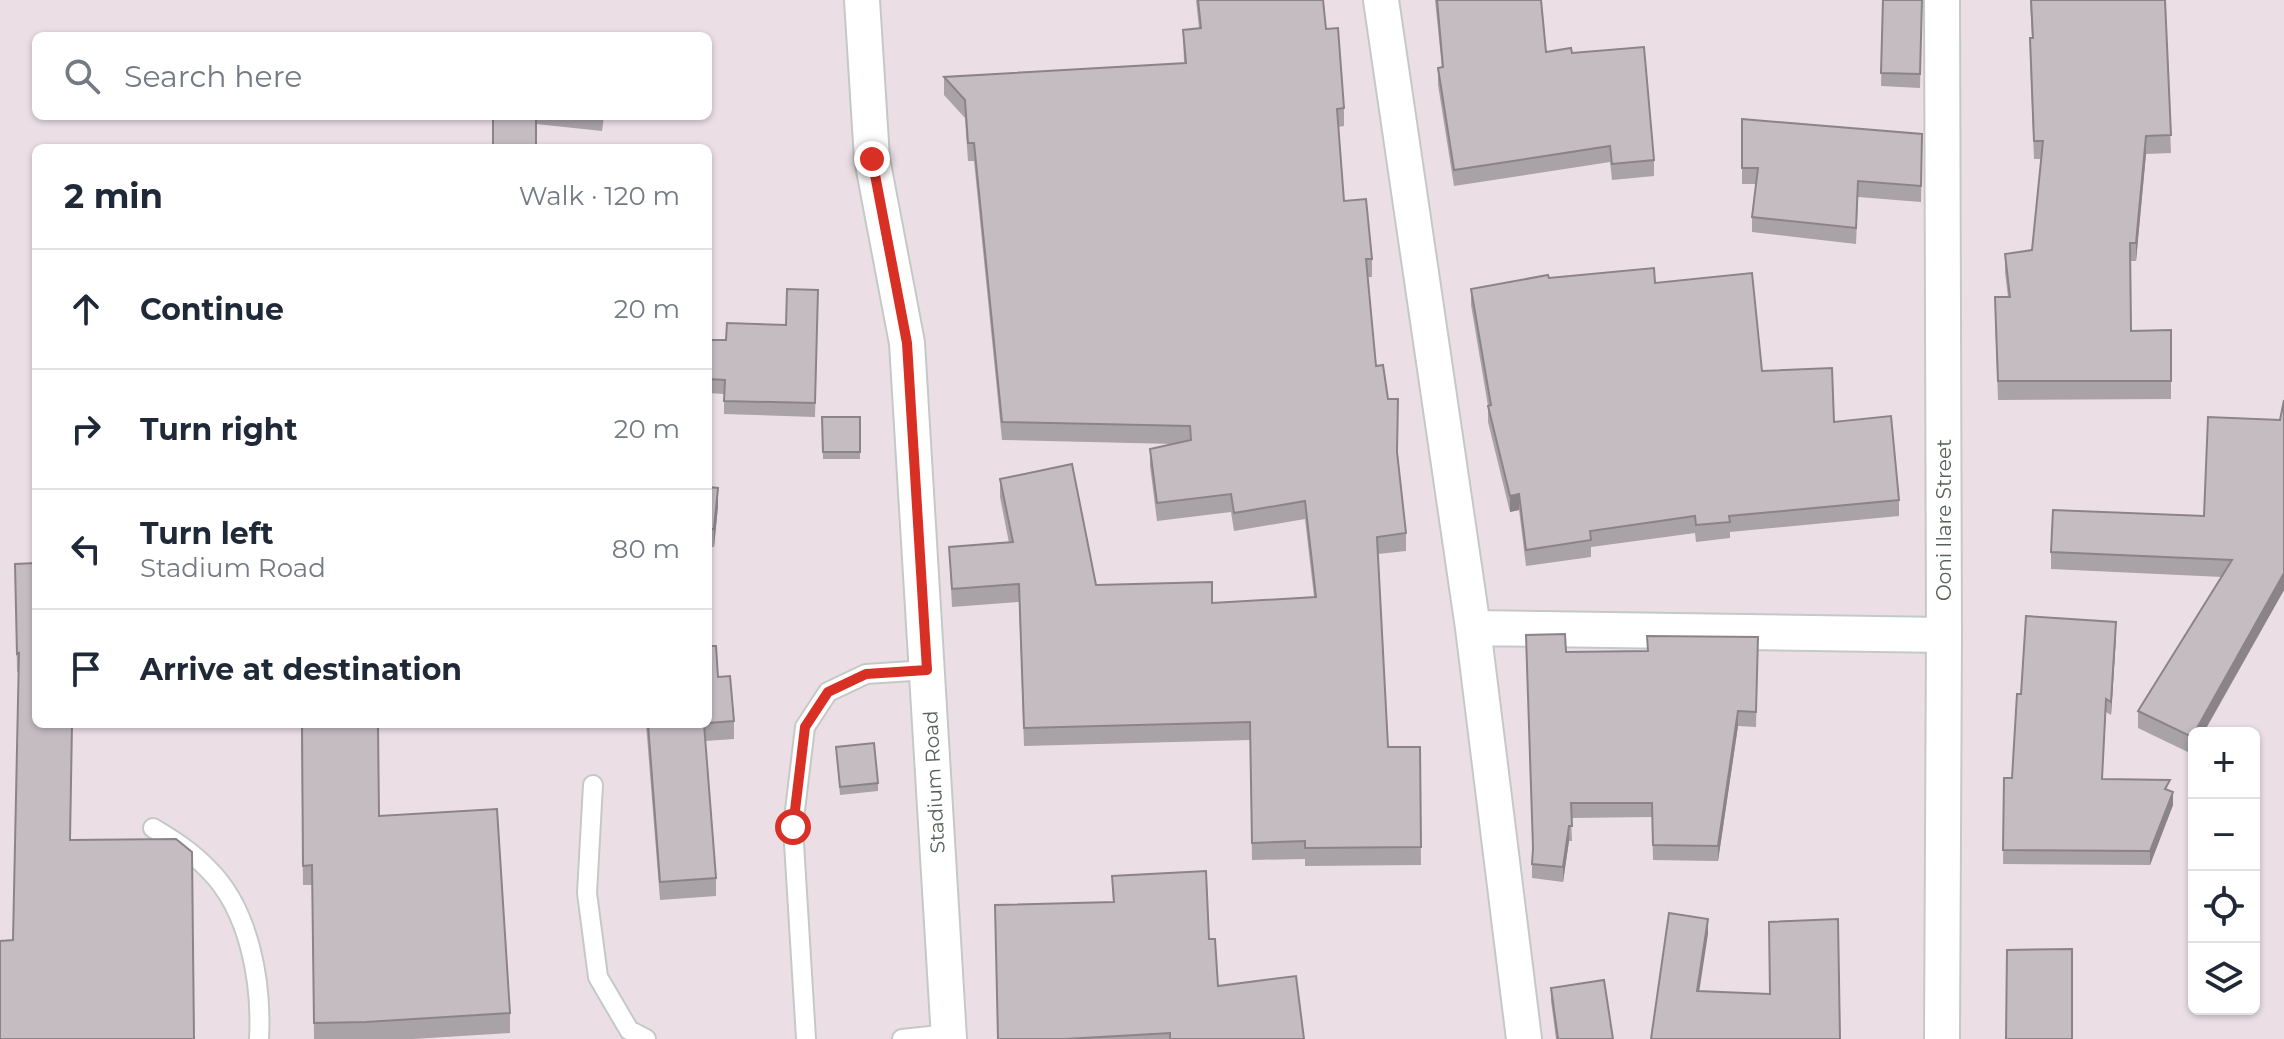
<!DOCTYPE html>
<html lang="en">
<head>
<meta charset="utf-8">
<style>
	body { margin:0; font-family:Montserrat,sans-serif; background:#f6f6f7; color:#1f2937 }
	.controls { position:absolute; right:24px; bottom:24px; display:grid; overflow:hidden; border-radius:12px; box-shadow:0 2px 6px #0004 }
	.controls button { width:72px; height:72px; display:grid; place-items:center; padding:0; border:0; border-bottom:2px solid #e0e1e3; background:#fff; color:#1f2937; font:40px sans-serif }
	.stop { position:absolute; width:24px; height:24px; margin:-18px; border:6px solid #d93025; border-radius:50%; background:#fff }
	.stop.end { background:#d93025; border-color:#fff; box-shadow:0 2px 8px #0008 }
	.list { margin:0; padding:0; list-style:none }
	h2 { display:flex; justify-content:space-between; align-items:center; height:104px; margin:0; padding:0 32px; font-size:34px }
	h2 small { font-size:26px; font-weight:400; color:#747a83 }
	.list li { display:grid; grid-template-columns:52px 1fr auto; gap:24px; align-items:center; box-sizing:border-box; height:120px; padding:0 32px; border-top:2px solid #e0e1e3 }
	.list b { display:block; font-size:30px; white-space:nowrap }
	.list p { margin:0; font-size:26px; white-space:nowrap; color:#747a83 }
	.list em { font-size:26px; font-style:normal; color:#747a83 }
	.icon { flex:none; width:44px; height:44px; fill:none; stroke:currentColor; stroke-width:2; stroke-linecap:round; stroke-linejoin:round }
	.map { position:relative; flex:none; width:2284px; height:1039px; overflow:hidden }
	.search { position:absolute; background:#fff; box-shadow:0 2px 6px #0004; left:32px; top:32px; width:680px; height:88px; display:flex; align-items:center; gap:20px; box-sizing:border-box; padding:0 28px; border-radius:12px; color:#747a83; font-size:30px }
	.panel { position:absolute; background:#fff; box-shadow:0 2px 6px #0004; left:32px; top:144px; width:680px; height:584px; border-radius:12px }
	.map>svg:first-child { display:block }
</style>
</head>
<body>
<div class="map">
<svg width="2284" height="1039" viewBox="0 0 2284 1039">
	<rect width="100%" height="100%" fill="#ebdfe5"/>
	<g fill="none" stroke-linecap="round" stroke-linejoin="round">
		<defs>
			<path id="service" d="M 593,785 L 587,893 L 598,977 L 629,1030 L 646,1039
				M 153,828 C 173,840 192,852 208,869 C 250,910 262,983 259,1039
				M 806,1039 L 793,827 L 805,727 L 828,692 L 866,674 L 927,670
				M 902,1039 L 949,1034"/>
			<path id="minor" d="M 862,0 L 872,159 L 907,343 L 949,1039
				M 1381,0 L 1473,628 L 1524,1039
				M 1473,628 L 1944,635
				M 1942,1039 L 1944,635 L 1942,0"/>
		</defs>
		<use href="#service" stroke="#c3cac6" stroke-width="22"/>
		<use href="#minor" stroke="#c3cac6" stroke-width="38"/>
		<use href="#service" stroke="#fff" stroke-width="18"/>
		<use href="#minor" stroke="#fff" stroke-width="34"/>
	</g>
	<path fill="#a9a2a7" d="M 1196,0 L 1323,0 L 1326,29 L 1344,108 L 1344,126 L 1338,127 L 1344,201 L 1372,259 L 1372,277 L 1368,277 L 1376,366 L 1398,455 L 1406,533 L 1406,551 L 1378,554 L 1388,747 L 1420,747 L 1421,865 L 1305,866 L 1305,859 L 1252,860 L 1250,740 L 1024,746 L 1019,602 L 952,607 L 949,547 L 1009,543 L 1000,497 L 1000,479 L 1096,585 L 1212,603 L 1314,597 L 1305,519 L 1234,531 L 1231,512 L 1157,521 L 1150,466 L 1150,449 L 1174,444 L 1002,440 L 974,161 L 968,161 L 965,118 L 944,95 L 944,77 L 1184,63 L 1183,30 L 1199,28 Z
		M 1435,0 L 1541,0 L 1546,52 L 1572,53 L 1654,160 L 1654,176 L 1612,180 L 1610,162 L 1454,186 L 1438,85 L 1438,68 L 1442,68 Z
		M 1883,0 L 1922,0 L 1920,88 L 1881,86 Z
		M 2030,0 L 2165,0 L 2171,153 L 2146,154 L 2136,261 L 2130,261 L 2131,331 L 2171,330 L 2171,399 L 1998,400 L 1995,316 L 2008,297 L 2005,272 L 2005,254 L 2032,250 L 2041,159 L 2034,159 L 2030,57 L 2030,38 L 2032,38 Z
		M 493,116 L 604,116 L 602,131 L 536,124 L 536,148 L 493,148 Z
		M 1742,119 L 1922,150 L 1921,202 L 1858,197 L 1856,244 L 1752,232 L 1752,217 L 1756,184 L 1742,184 Z
		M 1549,278 L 1655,283 L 1762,371 L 1834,422 L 1899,500 L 1899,516 L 1730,532 L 1730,538 L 1696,542 L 1695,533 L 1591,547 L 1591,557 L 1526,566 L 1519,510 L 1510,512 L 1488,422 L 1488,406 L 1471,305 L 1471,289 Z
		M 818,290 L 815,417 L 724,414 L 724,394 L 708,393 L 708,340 L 726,340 L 786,325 Z
		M 2284,400 L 2284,590 L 2192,754 L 2138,728 L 2138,711 L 2222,577 L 2051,569 L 2051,552 L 2204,516 L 2280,420 Z
		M 822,417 L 860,417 L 860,459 L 823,459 Z
		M 708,487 L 718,506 L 714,547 L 708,547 Z
		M 36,563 L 13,940 L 19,671 L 17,672 L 15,564 Z
		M 2116,636 L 2111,715 L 2106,712 L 2102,779 L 2170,791 L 2173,805 L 2150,865 L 2003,864 L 2004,778 L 2012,778 L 2021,694 Z
		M 1758,637 L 1756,727 L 1738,726 L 1718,861 L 1653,860 L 1652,817 L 1571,818 L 1572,841 L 1569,841 L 1563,882 L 1532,878 L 1532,864 L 1566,652 L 1647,651 Z
		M 708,646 L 734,721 L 734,739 L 705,741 L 716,878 L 716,896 L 660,900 L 646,724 L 708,724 Z
		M 301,724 L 379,816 L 510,1013 L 510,1033 L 413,1039 L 314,1039 L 312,885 L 303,885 Z
		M 836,747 L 878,783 L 878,791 L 840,795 Z
		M 1112,876 L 1209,939 L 1218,986 L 1304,1039 L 998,1039 L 1113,902 Z
		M 1551,988 L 1613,1039 L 1556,1039 L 1551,1001 Z"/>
	<path fill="#8a8488" d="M 2146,136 L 2146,154 L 2136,261 L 2136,243 Z
		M 718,488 L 718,506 L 714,547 L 714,529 Z
		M 1519,494 L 1519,510 L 1510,512 L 1510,496 Z
		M 2284,573 L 2284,590 L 2203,733 L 2194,733 L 2194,750 L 2192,754 L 2192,737 Z
		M 2116,622 L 2116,636 L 2111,715 L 2111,702 Z
		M 1738,711 L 1738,726 L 1718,861 L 1718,846 Z
		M 2173,792 L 2173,805 L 2150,865 L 2150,851 Z
		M 1569,826 L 1569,841 L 1563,882 L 1563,867 Z
		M 1708,919 L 1708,934 L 1697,1006 L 1697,991 Z"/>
	<path fill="#c5bcc2" stroke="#8a8488" stroke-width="2" d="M 1198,0 L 1323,0 L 1326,29 L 1338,28 L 1344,108 L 1337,109 L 1344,201 L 1366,199 L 1372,259 L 1366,259 L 1376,366 L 1383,365 L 1388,399 L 1398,399 L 1397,452 L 1406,533 L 1377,537 L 1388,747 L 1420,747 L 1421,847 L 1305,848 L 1305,841 L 1252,843 L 1250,722 L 1024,728 L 1019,584 L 952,589 L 949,547 L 1013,542 L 1000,479 L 1072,464 L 1096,585 L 1212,582 L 1212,603 L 1316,597 L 1305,501 L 1234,513 L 1231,494 L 1157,503 L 1150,449 L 1191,440 L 1190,426 L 1002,422 L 974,143 L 968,143 L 965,100 L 944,77 L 1186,63 L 1183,30 L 1201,28 Z
		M 1437,0 L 1541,0 L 1546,52 L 1571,48 L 1572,53 L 1644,47 L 1654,160 L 1612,164 L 1610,146 L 1454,170 L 1438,68 L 1443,67 Z
		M 1883,0 L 1922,0 L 1920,74 L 1881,73 Z
		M 2031,0 L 2165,0 L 2171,135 L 2146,136 L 2136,243 L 2130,243 L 2131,331 L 2171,330 L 2171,381 L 1998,381 L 1995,297 L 2010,297 L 2005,254 L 2032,250 L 2043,141 L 2034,141 L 2030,38 L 2033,38 Z
		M 493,116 L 536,116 L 536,146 L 493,146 Z
		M 582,116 L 602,116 L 602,118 Z
		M 1742,119 L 1922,134 L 1921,186 L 1858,181 L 1856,228 L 1752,217 L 1758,168 L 1742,168 Z
		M 1654,268 L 1655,283 L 1752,273 L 1762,371 L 1832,368 L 1834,422 L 1891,416 L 1899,500 L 1729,516 L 1730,522 L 1696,525 L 1695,516 L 1590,531 L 1591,540 L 1526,550 L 1519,494 L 1510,496 L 1488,406 L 1491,405 L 1471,289 L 1548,275 L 1549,278 Z
		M 787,289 L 818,290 L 815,403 L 724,401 L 725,380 L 708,379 L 708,340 L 726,340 L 727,323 L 786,325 Z
		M 2284,400 L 2284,573 L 2192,737 L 2138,711 L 2232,560 L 2051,552 L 2053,510 L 2204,516 L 2208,417 L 2280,420 Z
		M 822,417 L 860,417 L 860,452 L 823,452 Z
		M 708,487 L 718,488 L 714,529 L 708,529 Z
		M 36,563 L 36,724 L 72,724 L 70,840 L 176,839 L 192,852 L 194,1039 L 0,1039 L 0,941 L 13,940 L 19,653 L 17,654 L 15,564 Z
		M 2026,616 L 2116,622 L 2111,702 L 2106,699 L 2102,779 L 2170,780 L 2165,789 L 2173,792 L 2150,851 L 2003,850 L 2004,778 L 2012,778 L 2017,694 L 2021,694 Z
		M 1565,634 L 1566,652 L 1648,651 L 1647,636 L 1758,637 L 1756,712 L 1738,711 L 1718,846 L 1653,845 L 1652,803 L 1571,803 L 1572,826 L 1569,826 L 1563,867 L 1532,864 L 1533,848 L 1526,635 Z
		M 708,646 L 716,646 L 718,677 L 730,676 L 734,721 L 708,723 Z
		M 302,724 L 378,724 L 379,816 L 497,809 L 510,1013 L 366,1022 L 314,1023 L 312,865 L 303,866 Z
		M 648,724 L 704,724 L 716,878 L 660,882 Z
		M 874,743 L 878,783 L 840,787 L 836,747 Z
		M 1206,871 L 1209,939 L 1215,939 L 1218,986 L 1296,976 L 1304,1039 L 1170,1039 L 1170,1033 L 1065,1039 L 998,1039 L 995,905 L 1114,902 L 1112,876 Z
		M 1669,913 L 1708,919 L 1697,991 L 1770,994 L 1769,922 L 1838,919 L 1840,1039 L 1651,1039 Z
		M 2072,949 L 2072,1039 L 2006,1039 L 2007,950 Z
		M 1604,980 L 1613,1039 L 1558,1039 L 1551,988 Z"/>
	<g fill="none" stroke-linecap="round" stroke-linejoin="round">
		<path stroke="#d93025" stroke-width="10" d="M 793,827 L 805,727 L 828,692 L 866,674 L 927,670 L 907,343 L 872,159"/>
	</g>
	<g text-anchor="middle" stroke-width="6" stroke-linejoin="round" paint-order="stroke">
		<g font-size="20" fill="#58605a" stroke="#fff">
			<text transform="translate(1944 520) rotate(-90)" y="7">Ooni Ilare Street</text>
			<text transform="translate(934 782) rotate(-93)" y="7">Stadium Road</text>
		</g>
	</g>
</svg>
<div class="controls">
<button>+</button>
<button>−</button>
<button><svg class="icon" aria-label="locate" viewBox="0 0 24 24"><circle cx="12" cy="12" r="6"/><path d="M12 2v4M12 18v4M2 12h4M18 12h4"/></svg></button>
<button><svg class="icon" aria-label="layers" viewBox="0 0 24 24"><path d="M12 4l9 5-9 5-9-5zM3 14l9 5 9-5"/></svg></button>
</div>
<div class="stop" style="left:793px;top:827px"></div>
<div class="stop end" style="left:872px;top:159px"></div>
<div class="search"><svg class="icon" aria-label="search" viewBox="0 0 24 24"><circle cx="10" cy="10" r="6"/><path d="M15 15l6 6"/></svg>Search here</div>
<section class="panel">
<h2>2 min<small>Walk · 120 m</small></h2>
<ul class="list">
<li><svg class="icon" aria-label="ahead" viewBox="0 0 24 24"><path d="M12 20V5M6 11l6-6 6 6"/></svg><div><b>Continue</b></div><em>20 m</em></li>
<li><svg class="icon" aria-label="right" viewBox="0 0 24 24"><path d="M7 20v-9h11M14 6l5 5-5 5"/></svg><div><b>Turn right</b></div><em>20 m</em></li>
<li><svg class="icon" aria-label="left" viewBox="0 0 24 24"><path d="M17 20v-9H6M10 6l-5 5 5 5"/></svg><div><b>Turn left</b><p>Stadium Road</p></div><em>80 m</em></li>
<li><svg class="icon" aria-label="arrive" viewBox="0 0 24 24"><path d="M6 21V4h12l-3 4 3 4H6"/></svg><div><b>Arrive at destination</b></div></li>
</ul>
</section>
</div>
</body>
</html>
